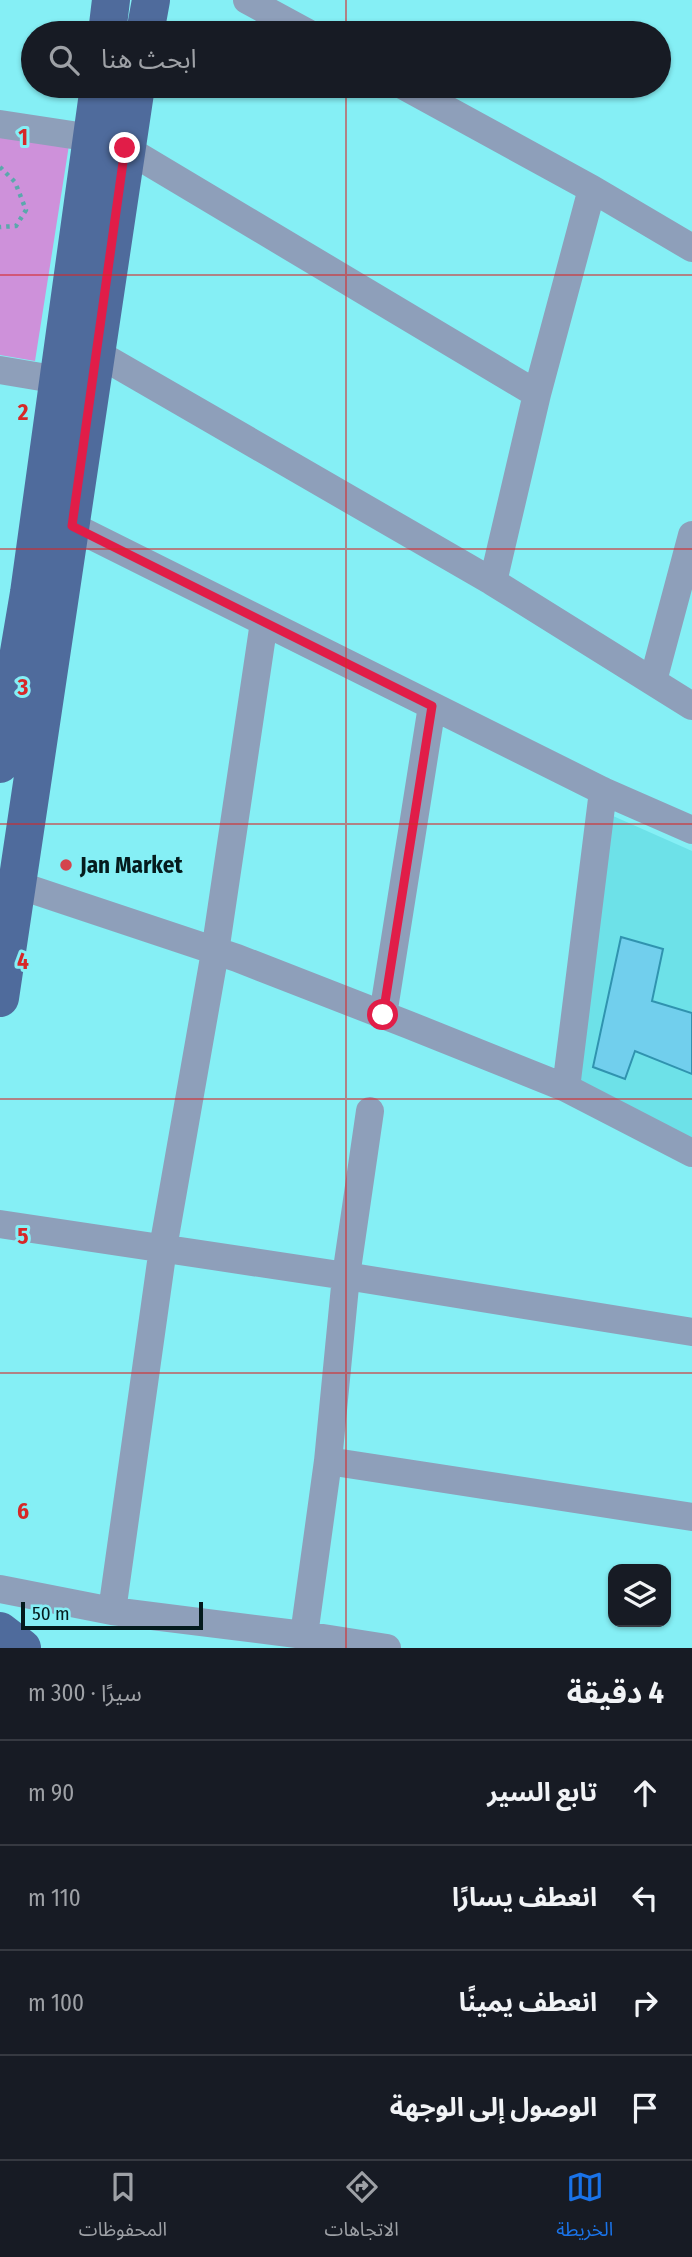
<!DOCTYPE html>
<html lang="ar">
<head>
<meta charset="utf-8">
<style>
	body { margin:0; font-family:"Fira Sans Condensed","Noto Sans Arabic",sans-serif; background:#20242c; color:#f1f3f6; direction:rtl }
	.controls { position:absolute; right:21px; bottom:21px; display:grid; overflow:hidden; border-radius:14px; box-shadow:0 2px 5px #0004 }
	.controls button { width:63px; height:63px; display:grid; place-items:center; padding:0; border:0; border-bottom:2px solid #363941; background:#171b24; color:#f1f3f6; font:35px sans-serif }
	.scale { position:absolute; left:21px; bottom:18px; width:182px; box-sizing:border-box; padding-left:7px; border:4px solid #041b1d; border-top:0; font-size:19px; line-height:24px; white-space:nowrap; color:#041b1d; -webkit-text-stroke:5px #85eff5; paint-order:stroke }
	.stop { position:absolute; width:21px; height:21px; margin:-16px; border:5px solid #e11d48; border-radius:50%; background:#fff }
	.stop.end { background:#e11d48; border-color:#fff; box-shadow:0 2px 7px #0008 }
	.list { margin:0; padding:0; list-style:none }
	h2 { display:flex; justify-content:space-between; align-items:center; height:91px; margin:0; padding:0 28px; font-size:30px }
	h2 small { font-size:23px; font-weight:400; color:#9ea1a6 }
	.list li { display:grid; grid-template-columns:46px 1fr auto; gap:21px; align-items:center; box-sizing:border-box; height:105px; padding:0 28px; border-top:2px solid #363941 }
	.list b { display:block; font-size:26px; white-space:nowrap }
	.list em { font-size:23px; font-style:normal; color:#9ea1a6 }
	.icon { flex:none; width:38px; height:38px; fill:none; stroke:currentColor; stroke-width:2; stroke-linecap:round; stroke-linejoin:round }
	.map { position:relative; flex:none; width:692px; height:1648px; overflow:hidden; direction:ltr }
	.search { position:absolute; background:#171b24; box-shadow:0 2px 5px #0004; left:21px; right:21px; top:21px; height:77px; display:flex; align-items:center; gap:18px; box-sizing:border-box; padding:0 24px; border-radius:38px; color:#9ea1a6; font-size:26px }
	.sheet { height:511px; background:#171b24 }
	nav { display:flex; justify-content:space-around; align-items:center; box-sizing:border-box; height:98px; border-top:2px solid #363941; background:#171b24; font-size:19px; color:#9ea1a6 }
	nav a { display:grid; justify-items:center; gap:4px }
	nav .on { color:#1a73e8 }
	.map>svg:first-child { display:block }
</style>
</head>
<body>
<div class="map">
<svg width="692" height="1648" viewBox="0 0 692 1648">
	<rect width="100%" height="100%" fill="#85eff5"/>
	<path fill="#6de1e8" d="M 613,816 L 692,851 L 692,1141 L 575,1082 Z"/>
	<path fill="#ce91da" d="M 0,134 L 69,145 L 35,361 L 0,355 Z"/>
	<path fill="#71cfed" stroke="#3093af" stroke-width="2" d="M 621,937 L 663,949 L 652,1001 L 692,1013 L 692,1074 L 635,1051 L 625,1079 L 593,1067 Z"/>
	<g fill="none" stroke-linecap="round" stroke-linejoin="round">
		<path stroke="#5aa8ac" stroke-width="4.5" stroke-dasharray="3.5 5" stroke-linecap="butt" d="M 0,167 L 15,182 L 26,210 L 16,226 L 0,227"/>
		<path stroke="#8e9fba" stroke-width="28" d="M 247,0 L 308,33
			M 404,86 L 592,189 L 692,248
			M 0,124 L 92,138
			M 125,148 L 537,394
			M 95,352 L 493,582 L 692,706
			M 0,370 L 59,380
			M 72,526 L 603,791 L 692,830
			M 493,582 L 537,394 L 592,189
			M 653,681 L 692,535
			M 15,884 L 237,958 L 409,1025 L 566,1088 L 692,1153
			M 383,1015 L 432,706
			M 566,1088 L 603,791
			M 0,1224 L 346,1276 L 692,1332
			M 328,1461 L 692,1517
			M 0,1589 L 112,1611 L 304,1635 L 387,1648
			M 112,1611 L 163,1248 L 215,952 L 264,622
			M 304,1635 L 328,1461 L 346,1276 L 370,1111"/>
		<path stroke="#4f6b9c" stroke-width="38" d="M 107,33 L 111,0
			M 145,33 L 151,0
			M 0,764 L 29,593 L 99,86
			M 0,998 L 136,86
			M 0,1631 L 22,1648"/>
	</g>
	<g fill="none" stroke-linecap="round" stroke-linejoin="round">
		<path stroke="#e11d48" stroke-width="9" d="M 125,148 L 72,526 L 432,706 L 383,1015"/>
	</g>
	<path fill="none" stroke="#d62828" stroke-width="2" stroke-opacity="0.55" d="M 346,0 L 346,33M 346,86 L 346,1648M 0,275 L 692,275M 0,549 L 692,549M 0,824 L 692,824M 0,1099 L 692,1099M 0,1373 L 692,1373"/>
	<circle fill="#d4444d" stroke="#85eff5" stroke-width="2.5" cx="66" cy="865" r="7"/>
	<g text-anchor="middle" stroke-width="6" stroke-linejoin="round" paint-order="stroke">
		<g font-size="23" font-weight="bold" fill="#041b1d" stroke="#85eff5" text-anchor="start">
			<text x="80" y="873">Jan Market</text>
		</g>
	</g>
	<g font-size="23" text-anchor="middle" font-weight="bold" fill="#d62828" stroke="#85eff5" stroke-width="6" stroke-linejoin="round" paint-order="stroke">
		<text x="23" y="145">1</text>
		<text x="23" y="420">2</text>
		<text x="23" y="695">3</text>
		<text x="23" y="969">4</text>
		<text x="23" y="1244">5</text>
		<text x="23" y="1519">6</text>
	</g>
</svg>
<div class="controls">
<button><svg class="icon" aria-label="layers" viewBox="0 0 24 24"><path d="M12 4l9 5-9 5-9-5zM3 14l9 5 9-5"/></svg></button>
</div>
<div class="scale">50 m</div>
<div class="stop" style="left:383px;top:1015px"></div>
<div class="stop end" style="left:125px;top:148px"></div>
<div class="search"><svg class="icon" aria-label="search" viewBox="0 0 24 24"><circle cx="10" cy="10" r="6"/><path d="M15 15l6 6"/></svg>ابحث هنا</div>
</div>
<section class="sheet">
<h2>4 دقيقة<small>سيرًا · 300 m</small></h2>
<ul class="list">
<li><svg class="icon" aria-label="ahead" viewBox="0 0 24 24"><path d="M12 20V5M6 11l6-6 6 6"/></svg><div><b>تابع السير</b></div><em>90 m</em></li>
<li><svg class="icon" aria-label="left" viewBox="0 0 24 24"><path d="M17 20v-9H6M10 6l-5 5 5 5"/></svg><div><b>انعطف يسارًا</b></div><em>110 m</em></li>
<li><svg class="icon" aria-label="right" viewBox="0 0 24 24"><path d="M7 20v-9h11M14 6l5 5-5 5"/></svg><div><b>انعطف يمينًا</b></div><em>100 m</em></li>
<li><svg class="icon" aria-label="arrive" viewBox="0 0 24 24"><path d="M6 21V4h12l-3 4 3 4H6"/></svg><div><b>الوصول إلى الوجهة</b></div></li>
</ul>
</section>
<nav>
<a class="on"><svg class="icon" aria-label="map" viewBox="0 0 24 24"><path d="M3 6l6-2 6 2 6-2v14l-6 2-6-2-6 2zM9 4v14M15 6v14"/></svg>الخريطة</a>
<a><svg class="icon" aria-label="directions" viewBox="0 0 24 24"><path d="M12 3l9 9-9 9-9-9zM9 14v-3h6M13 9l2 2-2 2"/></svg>الاتجاهات</a>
<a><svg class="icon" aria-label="saved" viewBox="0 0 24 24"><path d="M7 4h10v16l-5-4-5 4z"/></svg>المحفوظات</a>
</nav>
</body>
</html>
